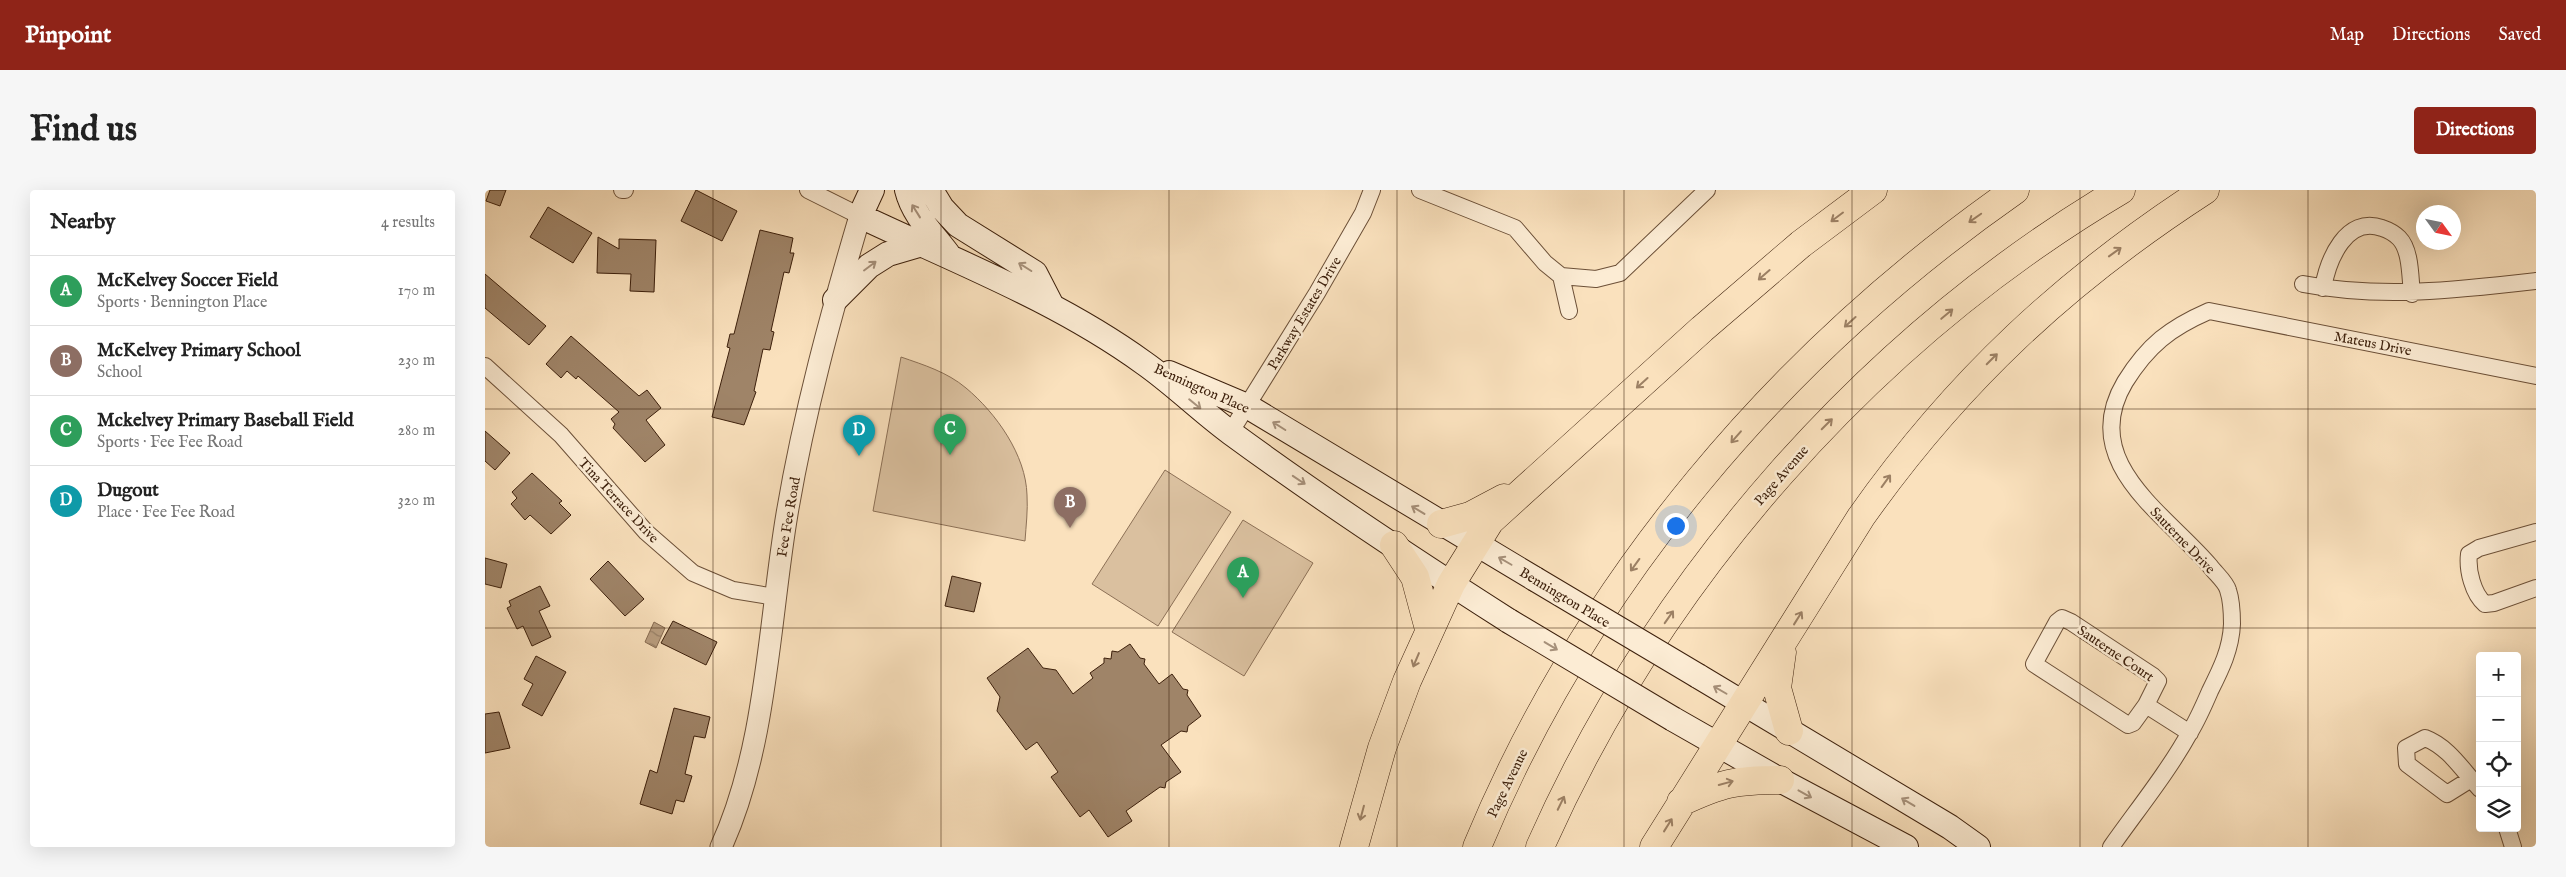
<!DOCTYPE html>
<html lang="en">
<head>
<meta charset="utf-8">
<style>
	body { margin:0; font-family:"IM FELL English",serif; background:#f6f6f6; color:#222 }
	.controls { position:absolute; right:15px; bottom:15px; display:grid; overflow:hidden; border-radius:5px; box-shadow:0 5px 20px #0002 }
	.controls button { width:45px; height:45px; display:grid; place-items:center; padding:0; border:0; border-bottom:1px solid #e0e0e0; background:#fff; color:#222; font:25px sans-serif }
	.compass { position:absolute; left:1931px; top:15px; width:45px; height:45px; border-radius:50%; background:#fff; box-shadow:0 5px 20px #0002; rotate:123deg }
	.you { position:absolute; left:1190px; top:335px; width:18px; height:18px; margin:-12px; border:4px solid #fff; border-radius:50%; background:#1a73e8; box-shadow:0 0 0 8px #1a73e833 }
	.badge { display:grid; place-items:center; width:32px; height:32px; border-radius:50%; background:#8f2418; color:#fff; font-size:16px; font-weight:700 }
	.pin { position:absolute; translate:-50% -41px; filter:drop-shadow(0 1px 2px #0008) }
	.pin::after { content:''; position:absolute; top:26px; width:18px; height:15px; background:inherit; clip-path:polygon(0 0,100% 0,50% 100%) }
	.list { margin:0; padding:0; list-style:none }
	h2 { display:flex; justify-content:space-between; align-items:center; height:65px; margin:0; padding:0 20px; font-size:21px }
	h2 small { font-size:16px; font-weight:400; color:#767676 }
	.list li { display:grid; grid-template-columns:32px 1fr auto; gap:15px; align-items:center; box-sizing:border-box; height:70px; padding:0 20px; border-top:1px solid #e0e0e0 }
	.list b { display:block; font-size:19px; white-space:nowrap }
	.list p { margin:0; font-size:16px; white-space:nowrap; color:#767676 }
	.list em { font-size:16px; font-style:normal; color:#767676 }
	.icon { flex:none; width:28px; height:28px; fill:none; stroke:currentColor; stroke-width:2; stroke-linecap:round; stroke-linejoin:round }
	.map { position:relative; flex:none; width:2051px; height:657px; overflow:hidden; border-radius:5px }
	header { display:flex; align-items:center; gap:30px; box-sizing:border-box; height:70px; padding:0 25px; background:#8f2418; color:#fff }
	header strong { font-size:24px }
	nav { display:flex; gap:28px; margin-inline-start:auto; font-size:18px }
	.intro { display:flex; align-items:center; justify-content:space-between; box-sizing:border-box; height:120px; padding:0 30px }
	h1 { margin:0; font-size:35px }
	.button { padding:12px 22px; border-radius:5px; background:#8f2418; color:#fff; font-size:18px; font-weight:700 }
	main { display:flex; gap:30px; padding:0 30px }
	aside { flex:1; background:#fff; border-radius:5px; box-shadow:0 5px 20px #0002 }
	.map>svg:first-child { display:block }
</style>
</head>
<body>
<header>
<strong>Pinpoint</strong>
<nav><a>Map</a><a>Directions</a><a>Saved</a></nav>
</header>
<div class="intro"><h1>Find us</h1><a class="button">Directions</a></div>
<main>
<aside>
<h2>Nearby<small>4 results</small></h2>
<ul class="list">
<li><span class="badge" style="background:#2e9e5b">A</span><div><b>McKelvey Soccer Field</b><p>Sports · Bennington Place</p></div><em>170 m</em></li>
<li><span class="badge" style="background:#8d6e63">B</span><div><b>McKelvey Primary School</b><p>School</p></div><em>230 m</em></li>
<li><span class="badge" style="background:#2e9e5b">C</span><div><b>Mckelvey Primary Baseball Field</b><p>Sports · Fee Fee Road</p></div><em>280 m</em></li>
<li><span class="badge" style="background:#0f9aa8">D</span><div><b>Dugout</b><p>Place · Fee Fee Road</p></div><em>320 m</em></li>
</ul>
</aside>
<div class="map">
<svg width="2051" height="657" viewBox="0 0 2051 657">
	<defs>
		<pattern id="water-waves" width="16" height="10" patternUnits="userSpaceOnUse" patternTransform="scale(1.25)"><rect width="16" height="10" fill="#ba9f81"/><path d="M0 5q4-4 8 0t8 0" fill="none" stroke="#988168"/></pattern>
	</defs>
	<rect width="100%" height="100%" fill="#fae1bd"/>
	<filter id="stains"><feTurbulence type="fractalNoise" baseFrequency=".004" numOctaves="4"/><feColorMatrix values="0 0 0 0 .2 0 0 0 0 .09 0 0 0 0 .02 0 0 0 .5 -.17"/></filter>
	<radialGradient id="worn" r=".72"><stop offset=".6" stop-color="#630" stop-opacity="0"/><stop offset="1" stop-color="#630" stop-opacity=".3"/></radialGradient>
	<path fill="#dac09f" stroke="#8c7056" d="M 416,167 C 439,175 462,182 481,198 C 511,223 541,265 542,305 C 543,320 541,336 540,351 L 388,321 Z
		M 680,280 L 746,322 L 673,436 L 607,394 Z
		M 758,330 L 828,373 L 759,486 L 687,442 Z"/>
	<path fill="url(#water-waves)" stroke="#886c52" d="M 169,432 L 180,438 L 171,458 L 160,452 Z"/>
	<path fill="#9f8468" stroke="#3d200c" d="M 5,0 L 21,0 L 15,16 L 1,11 Z
		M 211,0 L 252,21 L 237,51 L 196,31 Z
		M 63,17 L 107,43 L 88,73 L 45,47 Z
		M 275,40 L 308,48 L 305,63 L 309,63 L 304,83 L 299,82 L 286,141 L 289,142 L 285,160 L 278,159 L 269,201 L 271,202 L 259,235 L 227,227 L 245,158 L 242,157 L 245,144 L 249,144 Z
		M 113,47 L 134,59 L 134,49 L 171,50 L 169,102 L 145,101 L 146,84 L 112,83 Z
		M 0,84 L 61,136 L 44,155 L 0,118 Z
		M 86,146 L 154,206 L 162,200 L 176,218 L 161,230 L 180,255 L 160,272 L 128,238 L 130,234 L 126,229 L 134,222 L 93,186 L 91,189 L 82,181 L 76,188 L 61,174 Z
		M 0,241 L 25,263 L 10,280 L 0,271 Z
		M 47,283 L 77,311 L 74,313 L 86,325 L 66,344 L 45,325 L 40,330 L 26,314 L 32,308 L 27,302 Z
		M 0,368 L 22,374 L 16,398 L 0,394 Z
		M 123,371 L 159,409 L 140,426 L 105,389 Z
		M 467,386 L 496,393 L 489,422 L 460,416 Z
		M 55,396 L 65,416 L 54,421 L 66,447 L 47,456 L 38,436 L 32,439 L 22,418 L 26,416 L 24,411 Z
		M 188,431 L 232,452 L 221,475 L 176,453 Z
		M 645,454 L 655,468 L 660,469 L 659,474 L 674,494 L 687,484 L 698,499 L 703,500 L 702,505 L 716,526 L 703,536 L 702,542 L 696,541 L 676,555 L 696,582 L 681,592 L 680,598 L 675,597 L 641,621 L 647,631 L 623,647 L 604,620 L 595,627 L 566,587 L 573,582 L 552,552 L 541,560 L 512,521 L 515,507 L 502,488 L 543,458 L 558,478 L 571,480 L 588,504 L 608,488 L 605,483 L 619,473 L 619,468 L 626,469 L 627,461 L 633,462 Z
		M 51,466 L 81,482 L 57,526 L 37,515 L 48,494 L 39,489 Z
		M 189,518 L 225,527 L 220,548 L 209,546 L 200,584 L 207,586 L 199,612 L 191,610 L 187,624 L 155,614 L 165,580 L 172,583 Z
		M 14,522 L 25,558 L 0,563 L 0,524 Z"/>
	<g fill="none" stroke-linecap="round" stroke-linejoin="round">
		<defs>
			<path id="minor" d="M 137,0 L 140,0
				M 323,0 L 375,26
				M 935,0 L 1030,38 L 1060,73 L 1076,86 L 1084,121
				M 1076,86 L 1111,89 L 1135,83 L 1222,0
				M 1818,94 C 1896,109 1973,100 2051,91
				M 1838,98 C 1843,70 1861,25 1897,38 C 1903,40 1909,43 1914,48 C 1926,60 1925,87 1927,104
				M 0,176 L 76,245 L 161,342 L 208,383 L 248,400 L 290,407
				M 745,243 L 832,103 L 878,23 L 887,0
				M 2051,342 L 1994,358 L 1984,364 C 1982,380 1988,404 2000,414 L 2009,413 L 2051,398
				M 1661,515 L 1648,533 L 1643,535 L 1549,474 L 1572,432 L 1577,428 L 1586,432 L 1668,486 L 1673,491 L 1661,515 L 1705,543
				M 1986,589 L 1962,604 L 1922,574 L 1921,558 L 1940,548 C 1964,557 1978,581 1995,599
				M 2022,638 L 2028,657
				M 1626,657 C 1652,620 1683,582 1705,542 C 1713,529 1719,515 1725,501 C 1736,479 1746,459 1747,434 C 1747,424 1746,409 1743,400 C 1741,392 1730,383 1725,376 C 1681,324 1592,272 1640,192 C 1663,155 1685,138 1724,121 L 2051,186"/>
			<path id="tertiary" d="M 236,657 C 282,557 284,431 302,324 C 319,223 346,124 375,26"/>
			<path id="secondary" d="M 387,0 L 375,26 C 472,72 572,110 659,173 C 689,194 716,221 746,243 C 836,309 930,371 1024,431
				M 422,0 C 428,25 448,44 463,64
				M 446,0 L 457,18 L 473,35 L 550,83 L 567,116
				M 350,110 L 384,76 L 403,64 L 437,54
				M 684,183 L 762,216 L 1050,389
				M 1213,486 L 1465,637 L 1493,657
				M 1188,529 L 1295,590 L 1421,657"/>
			<path id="motorway" d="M 956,334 L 985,326 L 1019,308
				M 909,355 L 930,387 L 944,439
				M 1297,462 L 1292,498 L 1304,541
				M 1196,612 C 1237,593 1250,590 1295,590
				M 869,657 L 897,558 L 922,491 L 966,394 L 1005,331 L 1217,139 L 1316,54 L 1388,0
				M 992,657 C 1102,391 1295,164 1530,0
				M 1055,657 C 1174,388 1383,150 1636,0
				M 1169,657 L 1376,327 C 1472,191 1581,90 1720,0"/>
		</defs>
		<use href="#minor" stroke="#6c5038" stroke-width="18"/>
		<use href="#tertiary" stroke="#6c5038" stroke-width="23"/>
		<use href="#secondary" stroke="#3d200c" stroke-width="26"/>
		<use href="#motorway" stroke="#3d200c" stroke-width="29"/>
		<use href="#minor" stroke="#fcecd4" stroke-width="16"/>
		<use href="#tertiary" stroke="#fcecd4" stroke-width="21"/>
		<use href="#secondary" stroke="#fcecd4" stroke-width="24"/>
		<use href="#motorway" stroke="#fae1bd" stroke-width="28"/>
		<defs>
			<path id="secondary-bridge" d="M 1050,389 L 1213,486
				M 1024,431 L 1188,529"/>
		</defs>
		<use href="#secondary-bridge" stroke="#3d200c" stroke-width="26" stroke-linecap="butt"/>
		<use href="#secondary-bridge" stroke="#fcecd4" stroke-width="24"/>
	</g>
	<defs><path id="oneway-shaft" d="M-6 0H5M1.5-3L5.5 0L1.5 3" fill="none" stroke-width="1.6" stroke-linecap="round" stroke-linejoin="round" transform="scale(1.25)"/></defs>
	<g stroke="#a6907a">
		<use href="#oneway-shaft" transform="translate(431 21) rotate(-122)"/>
		<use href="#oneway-shaft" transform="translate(385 76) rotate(-37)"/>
		<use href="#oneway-shaft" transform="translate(540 77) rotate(-148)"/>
		<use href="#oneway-shaft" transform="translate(710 214) rotate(39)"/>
		<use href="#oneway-shaft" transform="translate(794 236) rotate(-148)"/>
		<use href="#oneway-shaft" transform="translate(814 290) rotate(34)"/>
		<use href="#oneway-shaft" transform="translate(933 320) rotate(-149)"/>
		<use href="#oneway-shaft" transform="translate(1020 371) rotate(-150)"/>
		<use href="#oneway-shaft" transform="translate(1066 456) rotate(31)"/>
		<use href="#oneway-shaft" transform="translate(1235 500) rotate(-150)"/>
		<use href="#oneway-shaft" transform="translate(1320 604) rotate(29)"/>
		<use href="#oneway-shaft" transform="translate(1423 612) rotate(-149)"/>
	</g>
	<g stroke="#9c8064">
		<use href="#oneway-shaft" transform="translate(1352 27) rotate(143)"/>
		<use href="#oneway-shaft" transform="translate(1490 28) rotate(145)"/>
		<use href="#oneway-shaft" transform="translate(1630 62) rotate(-36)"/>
		<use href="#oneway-shaft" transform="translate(1279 85) rotate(139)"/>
		<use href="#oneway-shaft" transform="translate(1462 124) rotate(-40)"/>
		<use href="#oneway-shaft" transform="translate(1365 132) rotate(138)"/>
		<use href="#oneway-shaft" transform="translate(1507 169) rotate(-45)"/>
		<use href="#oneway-shaft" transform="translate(1157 193) rotate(138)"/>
		<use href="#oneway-shaft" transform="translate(1342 234) rotate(-45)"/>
		<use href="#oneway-shaft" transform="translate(1251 247) rotate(131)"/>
		<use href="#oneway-shaft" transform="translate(1401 291) rotate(-54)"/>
		<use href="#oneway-shaft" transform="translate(1150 375) rotate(126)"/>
		<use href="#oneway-shaft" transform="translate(1184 427) rotate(-55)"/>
		<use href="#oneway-shaft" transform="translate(1313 428) rotate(-58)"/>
		<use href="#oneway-shaft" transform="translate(931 470) rotate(113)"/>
		<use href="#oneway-shaft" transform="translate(1241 593) rotate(-15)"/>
		<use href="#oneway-shaft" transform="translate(1076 613) rotate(-64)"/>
		<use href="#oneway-shaft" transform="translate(877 623) rotate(105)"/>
		<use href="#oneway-shaft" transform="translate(1183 635) rotate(-58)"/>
	</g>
	<path fill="none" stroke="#3d200c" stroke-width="1" stroke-opacity="0.55" d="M 228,0 L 228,657M 456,0 L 456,657M 684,0 L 684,657M 912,0 L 912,657M 1139,0 L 1139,657M 1367,0 L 1367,657M 1595,0 L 1595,657M 1823,0 L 1823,657M 0,219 L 2051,219M 0,438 L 2051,438"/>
	<g text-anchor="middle" stroke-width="5" stroke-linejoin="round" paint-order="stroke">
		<g font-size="14" fill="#3d200c" stroke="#fcecd4">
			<text transform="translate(819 123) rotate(-59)" y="5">Parkway Estates Drive</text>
			<text transform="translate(1888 153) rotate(11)" y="5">Mateus Drive</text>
			<text transform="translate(717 198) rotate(24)" y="5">Bennington Place</text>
			<text transform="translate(1296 285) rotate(-49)" y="5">Page Avenue</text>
			<text transform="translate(134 310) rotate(47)" y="5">Tina Terrace Drive</text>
			<text transform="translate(303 327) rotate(-80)" y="5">Fee Fee Road</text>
			<text transform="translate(1698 350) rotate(46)" y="5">Sauterne Drive</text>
			<text transform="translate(1080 407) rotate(31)" y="5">Bennington Place</text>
			<text transform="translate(1631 463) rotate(34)" y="5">Sauterne Court</text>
			<text transform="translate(1022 593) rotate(-64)" y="5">Page Avenue</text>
		</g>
	</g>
	<rect width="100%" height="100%" filter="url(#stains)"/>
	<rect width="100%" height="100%" fill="url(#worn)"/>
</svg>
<div class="controls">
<button>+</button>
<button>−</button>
<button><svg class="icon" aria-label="locate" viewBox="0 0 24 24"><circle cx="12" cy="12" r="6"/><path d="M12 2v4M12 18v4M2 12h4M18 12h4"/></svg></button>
<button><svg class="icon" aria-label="layers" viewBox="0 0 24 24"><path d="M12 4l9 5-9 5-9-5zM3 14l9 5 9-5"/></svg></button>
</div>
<svg class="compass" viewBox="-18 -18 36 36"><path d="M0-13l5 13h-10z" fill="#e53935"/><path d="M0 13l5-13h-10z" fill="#767676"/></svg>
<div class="you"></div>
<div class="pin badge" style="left:758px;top:408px;background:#2e9e5b">A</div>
<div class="pin badge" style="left:585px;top:338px;background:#8d6e63">B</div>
<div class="pin badge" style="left:465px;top:265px;background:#2e9e5b">C</div>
<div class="pin badge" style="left:374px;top:266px;background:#0f9aa8">D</div>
</div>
</main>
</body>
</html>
